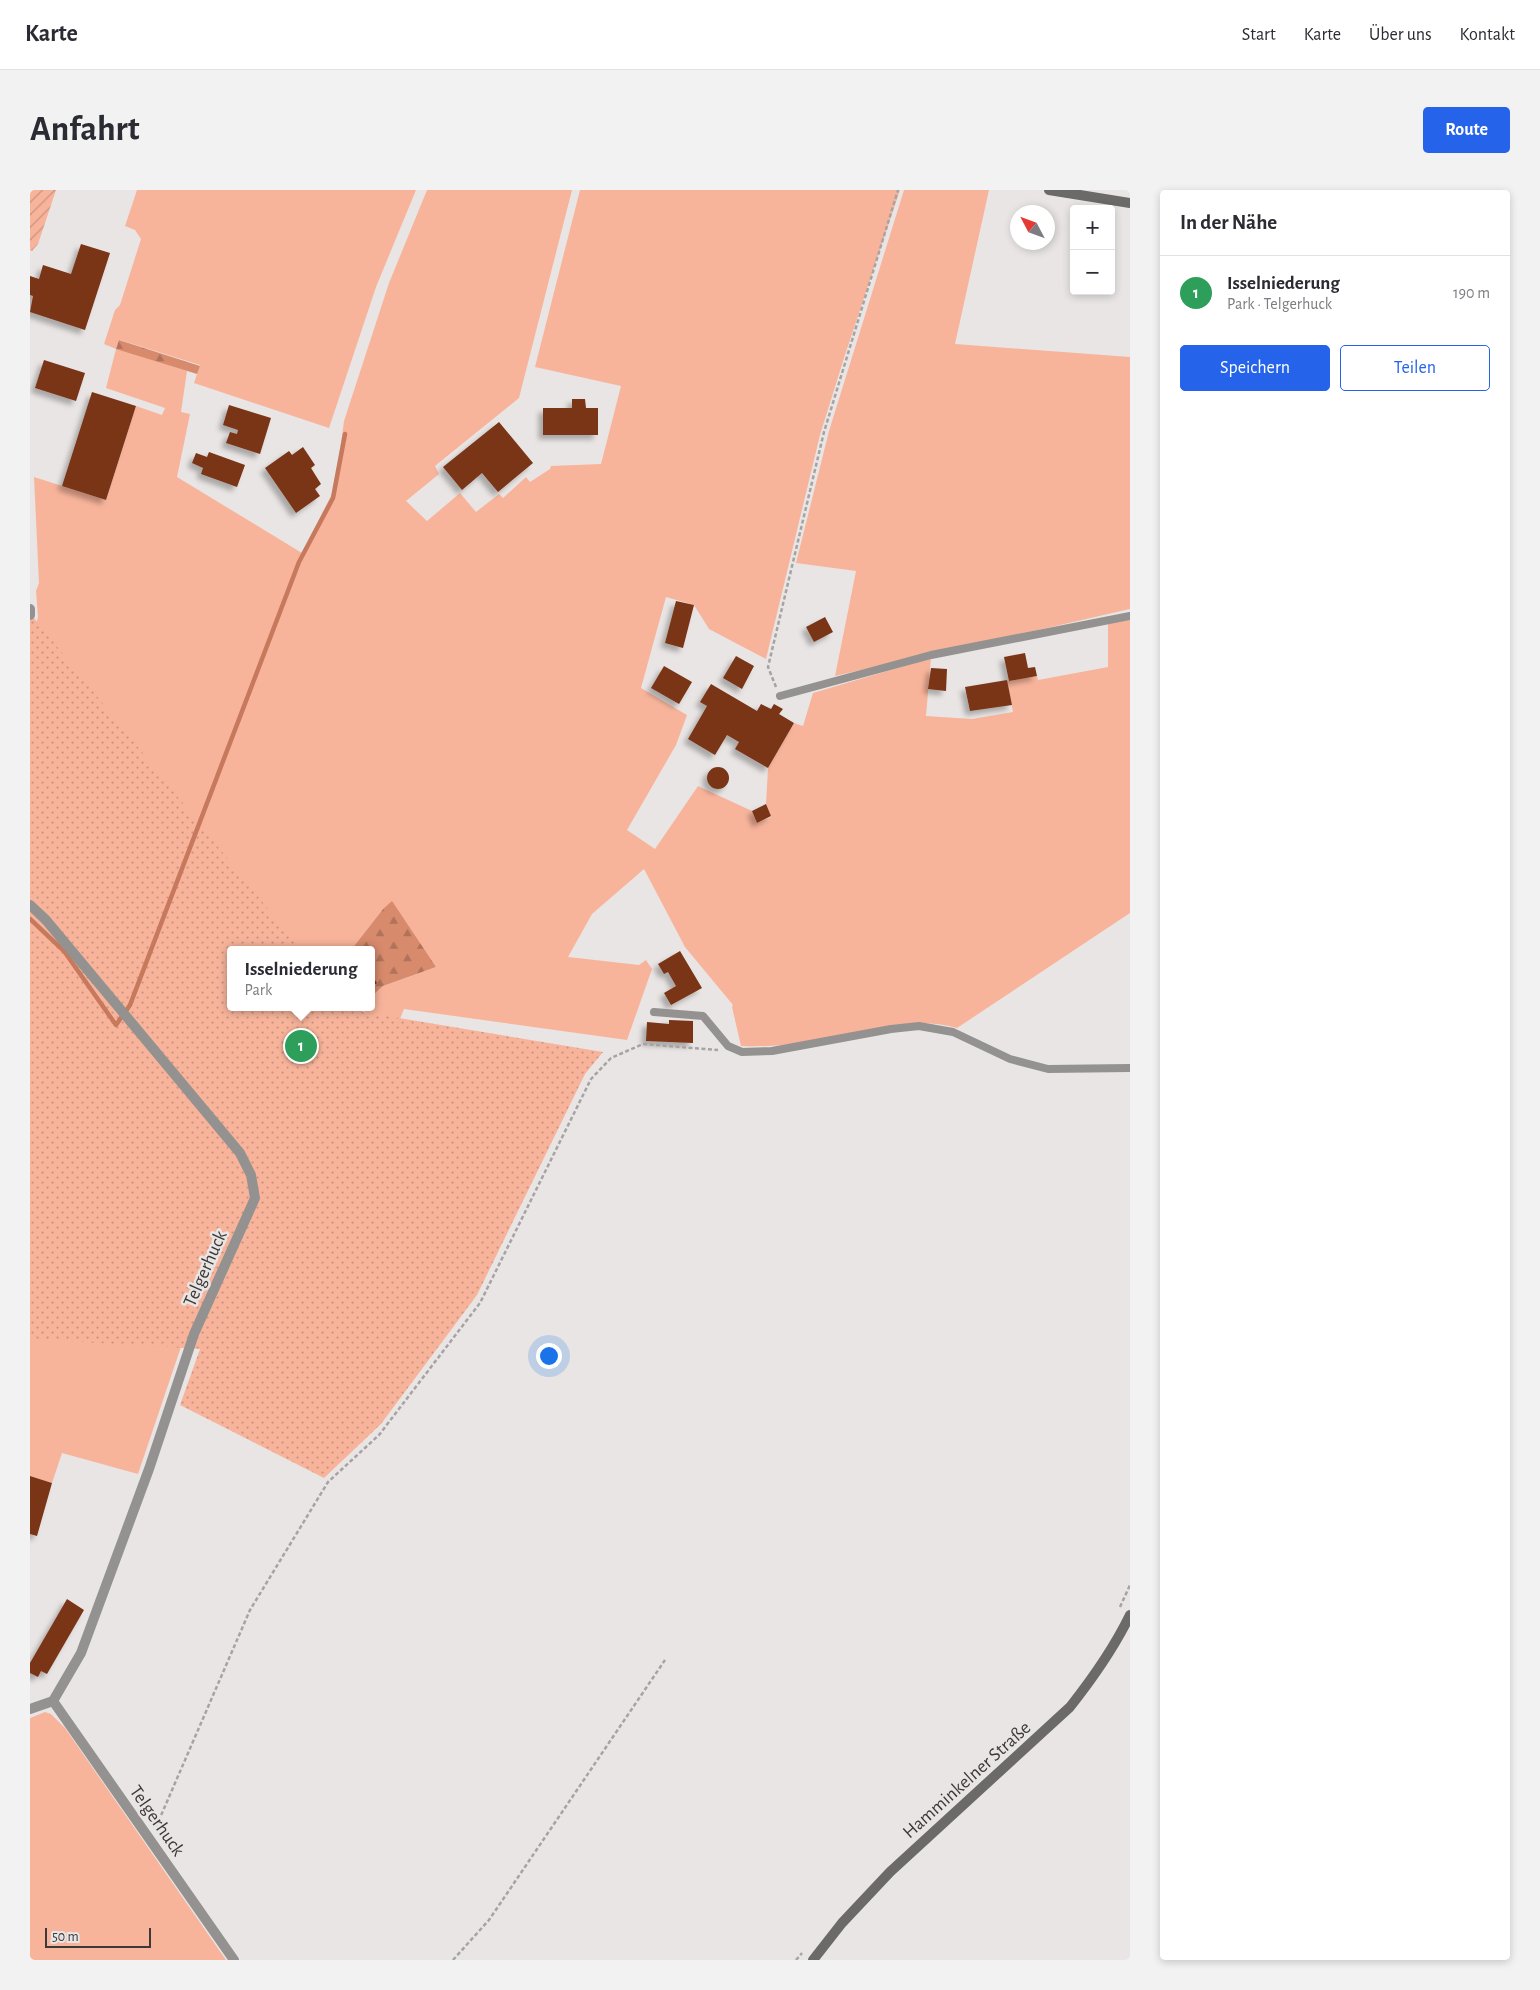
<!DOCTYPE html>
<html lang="de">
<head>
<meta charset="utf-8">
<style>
	body { margin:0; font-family:"Alegreya Sans",sans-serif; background:#f2f2f3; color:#2b2b33 }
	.controls { position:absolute; right:15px; top:15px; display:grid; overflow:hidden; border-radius:5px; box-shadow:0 2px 8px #0003 }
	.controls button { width:45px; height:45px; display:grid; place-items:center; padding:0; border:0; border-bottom:1px solid #e1e1e2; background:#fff; color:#2b2b33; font:25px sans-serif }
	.compass { position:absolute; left:980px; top:15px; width:45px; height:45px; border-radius:50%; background:#fff; box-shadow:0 2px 8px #0003; rotate:311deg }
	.scale { position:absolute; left:15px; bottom:12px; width:106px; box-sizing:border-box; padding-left:5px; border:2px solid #3b3a39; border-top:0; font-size:14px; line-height:18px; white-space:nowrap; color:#3b3a39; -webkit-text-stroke:4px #e8e5e4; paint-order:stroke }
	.you { position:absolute; left:518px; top:1165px; width:18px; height:18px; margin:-12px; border:4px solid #fff; border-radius:50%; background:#1a73e8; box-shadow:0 0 0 8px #1a73e833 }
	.badge { display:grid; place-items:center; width:32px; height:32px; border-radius:50%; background:#2563eb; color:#fff; font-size:16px; font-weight:700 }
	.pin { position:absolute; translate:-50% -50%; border:2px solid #fff; box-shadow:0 1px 5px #0006 }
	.popup { position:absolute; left:197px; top:756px; width:148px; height:65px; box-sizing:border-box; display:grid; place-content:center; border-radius:5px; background:#fff; filter:drop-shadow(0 1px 4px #0005); font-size:16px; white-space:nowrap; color:#7c7c81 }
	.popup b { font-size:19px; color:#2b2b33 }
	.popup::after { content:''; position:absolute; left:50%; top:100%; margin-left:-10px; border:10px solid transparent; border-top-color:#fff }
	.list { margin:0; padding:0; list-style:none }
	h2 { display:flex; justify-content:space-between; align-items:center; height:65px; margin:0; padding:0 20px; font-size:21px }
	h2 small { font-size:16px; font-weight:400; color:#7c7c81 }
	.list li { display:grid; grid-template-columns:32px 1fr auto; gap:15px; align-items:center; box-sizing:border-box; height:75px; padding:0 20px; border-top:1px solid #e1e1e2 }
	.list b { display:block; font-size:19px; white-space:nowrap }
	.list p { margin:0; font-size:16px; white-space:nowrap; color:#7c7c81 }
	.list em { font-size:16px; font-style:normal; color:#7c7c81 }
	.actions { display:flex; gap:10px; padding:15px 20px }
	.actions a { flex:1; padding:11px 0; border:1px solid #2563eb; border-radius:5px; text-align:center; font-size:18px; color:#2563eb }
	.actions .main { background:#2563eb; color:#fff }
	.map { position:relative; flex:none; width:1100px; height:1770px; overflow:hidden; border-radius:5px }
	header { display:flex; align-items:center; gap:30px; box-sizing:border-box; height:70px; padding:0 25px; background:#fff; border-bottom:1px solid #e1e1e2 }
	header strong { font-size:24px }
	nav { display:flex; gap:28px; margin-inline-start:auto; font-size:18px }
	.intro { display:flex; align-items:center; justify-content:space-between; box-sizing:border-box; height:120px; padding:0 30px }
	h1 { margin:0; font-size:35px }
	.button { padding:12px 22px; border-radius:5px; background:#2563eb; color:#fff; font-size:18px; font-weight:700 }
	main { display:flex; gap:30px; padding:0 30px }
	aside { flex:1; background:#fff; border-radius:5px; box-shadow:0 2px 8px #0003 }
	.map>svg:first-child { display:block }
</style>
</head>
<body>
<header>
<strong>Karte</strong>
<nav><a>Start</a><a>Karte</a><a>Über uns</a><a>Kontakt</a></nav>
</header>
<div class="intro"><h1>Anfahrt</h1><a class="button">Route</a></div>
<main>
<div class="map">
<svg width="1100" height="1770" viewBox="0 0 1100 1770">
	<defs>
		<pattern id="forest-firs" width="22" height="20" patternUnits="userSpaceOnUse" patternTransform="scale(1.25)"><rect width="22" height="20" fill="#d78a6c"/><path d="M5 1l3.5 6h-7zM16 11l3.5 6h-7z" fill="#b0725a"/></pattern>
		<pattern id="park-dots" width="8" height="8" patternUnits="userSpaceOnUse" patternTransform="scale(1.25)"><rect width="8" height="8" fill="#f8b49b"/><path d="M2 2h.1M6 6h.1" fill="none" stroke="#ca937f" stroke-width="1.8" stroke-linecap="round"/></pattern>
		<pattern id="garden-furrows" width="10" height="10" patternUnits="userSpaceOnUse" patternTransform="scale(1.25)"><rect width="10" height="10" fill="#f8b49b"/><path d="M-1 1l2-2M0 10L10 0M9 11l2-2" fill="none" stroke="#ca937f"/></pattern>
		<filter id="shadow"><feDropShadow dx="-4.5" dy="4.5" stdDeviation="2.5" flood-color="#0004"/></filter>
	</defs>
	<rect width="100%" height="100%" fill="#e8e5e4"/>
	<path fill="#f8b49b" d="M 107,0 L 386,0 L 346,97 L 299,238 L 164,193 L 170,175 L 90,150 L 86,158 L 157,181 L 151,222 L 160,224 L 147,287 L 272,363 L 305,298 L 314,231 L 359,93 L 397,0 L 542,0 L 489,208 L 405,276 L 409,284 L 376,311 L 397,331 L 430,303 L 446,322 L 469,304 L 473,308 L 496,287 L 500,292 L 520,279 L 521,276 L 571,274 L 591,196 L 505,177 L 550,0 L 870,0 L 814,168 L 790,245 L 736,469 L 679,439 L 664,415 L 636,407 L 611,498 L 657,525 L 646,555 L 597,640 L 625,659 L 668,596 L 722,621 L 727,633 L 741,627 L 736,614 L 738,578 L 764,533 L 773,536 L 783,503 L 901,468 L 896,526 L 942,529 L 983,522 L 977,491 L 1007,486 L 1008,490 L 1078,477 L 1078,433 L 1100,429 L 1100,723 L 927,838 C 881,825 836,842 791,850 C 764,855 737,857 711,856 L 702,817 L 703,815 L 655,757 L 614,679 L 562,724 L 538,767 L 609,775 L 616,770 L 622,779 L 597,850 L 374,819 L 327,935 L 340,824 L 329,819 L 331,817 L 341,817 L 341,807 L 353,796 L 406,777 L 353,719 L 321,760 L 201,760 L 201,817 L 231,976 L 0,456 L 8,427 L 6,401 L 9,393 L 4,287 L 76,310 L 106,216 L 132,225 L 135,218 L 76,198 L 86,159 L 74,154 L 85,120 L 90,115 L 111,49 L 105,40 L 95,36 Z
		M 874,0 L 959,0 L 925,154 L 1100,167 L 1100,419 L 805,486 L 826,381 L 766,373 L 799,241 Z
		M 0,731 L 156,1142 L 108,1284 L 32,1263 L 22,1293 L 0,1286 Z
		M 15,1522 L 21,1524 L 35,1538 L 196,1770 L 0,1770 L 0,1528 Z"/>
	<path fill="url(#forest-firs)" d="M 89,150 L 170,176 L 167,184 L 86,159 Z
		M 362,711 L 406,777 L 353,796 L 341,807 L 341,760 L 321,760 L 353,719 Z"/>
	<path fill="url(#park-dots)" d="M 0,423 L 271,760 L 201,760 L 201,817 L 328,817 L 333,822 L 573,862 L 555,884 L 447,1105 L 351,1234 L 294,1288 L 150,1215 L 170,1159 L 0,1149 Z"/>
	<path fill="url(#garden-furrows)" d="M 0,0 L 26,0 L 8,54 L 2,61 L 0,60 Z"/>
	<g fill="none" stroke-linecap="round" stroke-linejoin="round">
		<path stroke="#c6795d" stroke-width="4.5" d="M 0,729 L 34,761 L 86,835 L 100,815 L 269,372 L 303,308 L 315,244"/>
	</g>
	<path fill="#793418" filter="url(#shadow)" d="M 51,54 L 80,63 L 55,140 L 0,122 L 3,106 L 0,105 L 0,86 L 9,89 L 13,75 L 41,84 Z
		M 14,170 L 55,183 L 46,211 L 5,198 Z
		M 62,202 L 106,216 L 76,310 L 32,296 Z
		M 542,209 L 555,209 L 556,218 L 568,218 L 568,245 L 513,245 L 513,218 L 542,218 Z
		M 199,215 L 241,228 L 230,264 L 196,253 L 200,242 L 207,244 L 208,240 L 193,235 Z
		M 469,232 L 503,273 L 468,302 L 452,283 L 432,300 L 413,277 Z
		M 273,257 L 285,275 L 281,278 L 291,294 L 285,299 L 290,306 L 266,323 L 235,278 L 259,261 L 262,265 Z
		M 179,262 L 215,275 L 207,297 L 171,284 L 173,278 L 162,273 L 166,263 L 177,267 Z
		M 646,411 L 664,415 L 653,458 L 635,453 Z
		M 795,427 L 803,442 L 784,452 L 776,437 Z
		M 995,463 L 998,478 L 1005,477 L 1007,486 L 979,491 L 974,467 Z
		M 706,466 L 724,476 L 712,499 L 693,488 Z
		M 634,476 L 662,492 L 649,514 L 621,498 Z
		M 901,478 L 917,479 L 916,501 L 898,499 Z
		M 977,490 L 982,515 L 940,521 L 935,497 Z
		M 681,494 L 727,521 L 731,514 L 741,519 L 744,514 L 753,519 L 749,524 L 764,533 L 738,578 L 705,559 L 709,552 L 697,545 L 685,565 L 658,549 L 677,516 L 670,512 Z
		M677 588a11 11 0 1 1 22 0a11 11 0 1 1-22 0Z
		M 736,614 L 741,626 L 727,633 L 722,621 Z
		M 650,761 L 672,798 L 641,815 L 634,803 L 646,796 L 638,782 L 634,784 L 628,774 Z
		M 341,785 L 347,793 L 341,797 Z
		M 639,830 L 663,831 L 663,853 L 616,851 L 617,832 L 639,834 Z
		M 0,1286 L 22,1293 L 7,1346 L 0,1344 Z
		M 37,1409 L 54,1420 L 17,1484 L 11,1481 L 8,1487 L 0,1483 L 0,1473 Z"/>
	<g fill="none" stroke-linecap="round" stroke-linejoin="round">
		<path stroke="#a6a4a3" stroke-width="2.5" stroke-dasharray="4 2.5" stroke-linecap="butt" d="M 746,497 L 738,477 L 794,242 L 868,0
			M 1090,1417 L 1100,1395
			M 126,1637 L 220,1420 L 298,1292 L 349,1245 L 450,1113 L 561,889 L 581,868 L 613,854 L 688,860
			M 423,1770 L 459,1730 L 635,1470
			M 766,1770 L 772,1763"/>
		<path stroke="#939291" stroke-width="8" d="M 750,506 L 901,465 L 1100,426
			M 624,822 L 673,826 L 698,856 L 712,862 L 742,861 L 861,839 L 889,836 L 923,842 L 980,869 L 1018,879 L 1100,878"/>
		<path stroke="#939291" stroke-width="10" d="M 0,419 L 0,425
			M 0,715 L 16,730 L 210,963 L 221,985 L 225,1008 L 164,1144 L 119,1279 L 51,1463 L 23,1511 L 0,1519
			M 23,1511 L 204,1770"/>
		<path stroke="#6c6a69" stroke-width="10" d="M 1019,0 L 1100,13
			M 783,1770 L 812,1733 L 860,1682 L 1040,1517 C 1063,1488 1084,1458 1100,1425"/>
	</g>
	<g text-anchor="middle" stroke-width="5" stroke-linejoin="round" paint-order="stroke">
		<g font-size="19" fill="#3b3a39" stroke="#e8e5e4">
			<text transform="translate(174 1078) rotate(-66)" y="7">Telgerhuck</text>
			<text transform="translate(936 1589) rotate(-42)" y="7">Hamminkelner Straße</text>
			<text transform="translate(128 1630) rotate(55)" y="7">Telgerhuck</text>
		</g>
	</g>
</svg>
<div class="controls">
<button>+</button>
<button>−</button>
</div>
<svg class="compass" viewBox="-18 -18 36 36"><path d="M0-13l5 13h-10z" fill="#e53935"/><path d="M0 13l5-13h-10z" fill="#7c7c81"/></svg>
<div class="scale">50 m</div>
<div class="you"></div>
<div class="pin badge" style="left:271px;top:856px;background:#2e9e5b">1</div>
<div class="popup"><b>Isselniederung</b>Park</div>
</div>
<aside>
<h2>In der Nähe<small></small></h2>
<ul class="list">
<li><span class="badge" style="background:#2e9e5b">1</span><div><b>Isselniederung</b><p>Park · Telgerhuck</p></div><em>190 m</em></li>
</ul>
<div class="actions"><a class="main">Speichern</a><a>Teilen</a></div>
</aside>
</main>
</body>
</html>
